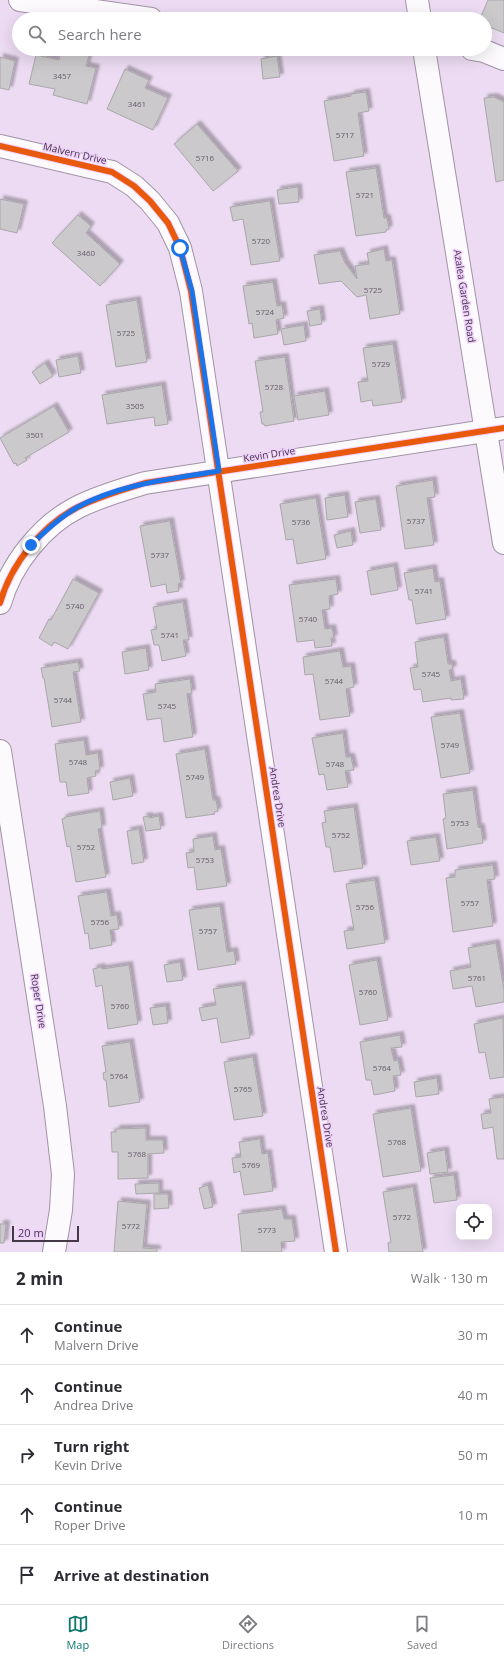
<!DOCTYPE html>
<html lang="en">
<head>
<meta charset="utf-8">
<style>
	body { margin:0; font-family:"Open Sans",sans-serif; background:#f7f7f7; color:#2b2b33 }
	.controls { position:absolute; right:12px; bottom:12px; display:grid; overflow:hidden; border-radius:8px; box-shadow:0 4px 16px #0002 }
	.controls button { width:36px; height:36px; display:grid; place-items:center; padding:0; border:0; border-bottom:1px solid #e1e1e2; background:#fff; color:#2b2b33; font:20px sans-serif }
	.scale { position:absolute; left:12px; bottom:10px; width:67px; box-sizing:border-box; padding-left:4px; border:2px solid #443849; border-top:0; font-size:11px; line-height:14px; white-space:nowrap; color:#443849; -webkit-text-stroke:3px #f0d1fc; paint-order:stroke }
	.stop { position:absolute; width:12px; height:12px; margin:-9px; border:3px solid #1a73e8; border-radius:50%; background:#fff }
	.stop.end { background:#1a73e8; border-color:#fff; box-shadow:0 1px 4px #0008 }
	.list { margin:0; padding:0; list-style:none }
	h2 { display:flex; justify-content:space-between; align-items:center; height:52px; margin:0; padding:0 16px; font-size:17px }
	h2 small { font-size:13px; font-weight:400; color:#7c7c81 }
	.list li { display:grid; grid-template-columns:26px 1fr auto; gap:12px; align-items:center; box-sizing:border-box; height:60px; padding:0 16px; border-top:1px solid #e1e1e2 }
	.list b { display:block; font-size:15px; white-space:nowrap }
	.list p { margin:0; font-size:13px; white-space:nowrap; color:#7c7c81 }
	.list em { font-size:13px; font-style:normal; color:#7c7c81 }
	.icon { flex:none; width:22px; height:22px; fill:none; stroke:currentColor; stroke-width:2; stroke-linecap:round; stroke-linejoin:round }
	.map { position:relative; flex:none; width:504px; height:1252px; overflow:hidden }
	.search { position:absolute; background:#fff; box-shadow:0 4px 16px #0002; left:12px; right:12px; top:12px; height:44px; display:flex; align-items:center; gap:10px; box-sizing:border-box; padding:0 14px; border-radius:22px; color:#7c7c81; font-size:15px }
	.sheet { height:352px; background:#fff }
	nav { display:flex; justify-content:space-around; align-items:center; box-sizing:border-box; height:56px; border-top:1px solid #e1e1e2; background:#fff; font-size:11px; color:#7c7c81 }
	nav a { display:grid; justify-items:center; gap:2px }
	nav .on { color:#0f766e }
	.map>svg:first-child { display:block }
</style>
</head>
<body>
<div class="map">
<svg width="504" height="1252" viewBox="0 0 504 1252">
	<defs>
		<filter id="shadow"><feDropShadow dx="3.5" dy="-3.5" stdDeviation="1" flood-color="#0004"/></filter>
	</defs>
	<rect width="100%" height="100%" fill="#ecdbf2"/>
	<path fill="#cbc9cb" stroke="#a9a7aa" filter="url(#shadow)" d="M 488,0 L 504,0 L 504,33 L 485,25 L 485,19 L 480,19 Z
		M 61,49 L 89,56 L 86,66 L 96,68 L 87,104 L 53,95 L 55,89 L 29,84 L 36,55 L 59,60 Z
		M 277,56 L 280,77 L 263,79 L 261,59 Z
		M 0,57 L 15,61 L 9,90 L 0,88 Z
		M 125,69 L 149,80 L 145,88 L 168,98 L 153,130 L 107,109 Z
		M 366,92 L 369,111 L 358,113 L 364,156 L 334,161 L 324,101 L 351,96 L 351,94 Z
		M 494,97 L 504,102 L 504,180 L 496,182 L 484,98 Z
		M 197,124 L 238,171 L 213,191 L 174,144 Z
		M 376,168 L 384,218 L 387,218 L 389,229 L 386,230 L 386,232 L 356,236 L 346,172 Z
		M 298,187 L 299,202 L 279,204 L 277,190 Z
		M 0,199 L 24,204 L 17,233 L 0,229 Z
		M 270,201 L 280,261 L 251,265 L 243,219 L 233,221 L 230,207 Z
		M 78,215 L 91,226 L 86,233 L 120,264 L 100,286 L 52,243 Z
		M 384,249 L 386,261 L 392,260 L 400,314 L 370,319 L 366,295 L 357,297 L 341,281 L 319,284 L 314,255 L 340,251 L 345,263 L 357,279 L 355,266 L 369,264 L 367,253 Z
		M 273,282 L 277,306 L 282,305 L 284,318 L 276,320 L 278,334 L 254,338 L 252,323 L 249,324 L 243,286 Z
		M 137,300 L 147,362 L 116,367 L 106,305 Z
		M 320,309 L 322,324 L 310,326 L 307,311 Z
		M 304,325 L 306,341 L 284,345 L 281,329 Z
		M 393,344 L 402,402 L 373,406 L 372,400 L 361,402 L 358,382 L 368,381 L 363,348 Z
		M 78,356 L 81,373 L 59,377 L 56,360 Z
		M 285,357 L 294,421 L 265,426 L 264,424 L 262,424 L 260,412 L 263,412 L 255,361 Z
		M 45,363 L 53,376 L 40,384 L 32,372 Z
		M 162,385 L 168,424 L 155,426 L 154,417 L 107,424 L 102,395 Z
		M 325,391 L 329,415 L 298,420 L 294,396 Z
		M 54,406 L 69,432 L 25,458 L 27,460 L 17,466 L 16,463 L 14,464 L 0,438 Z
		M 433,480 L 435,497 L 427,498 L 434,545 L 405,549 L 396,486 Z
		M 345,495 L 348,517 L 327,520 L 325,498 Z
		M 316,498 L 326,559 L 297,564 L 293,539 L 286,540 L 280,504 Z
		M 376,499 L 381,530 L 360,533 L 355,502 Z
		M 170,521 L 181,583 L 178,584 L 179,591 L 167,593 L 166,584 L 151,587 L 140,526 Z
		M 351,531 L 353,545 L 337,548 L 334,535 Z
		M 394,566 L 398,590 L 371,595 L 367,571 Z
		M 433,568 L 435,582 L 440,581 L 446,619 L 416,624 L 412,600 L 409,600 L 404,573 Z
		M 73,579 L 99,593 L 68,649 L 54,642 L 52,646 L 39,638 L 49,619 L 51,620 Z
		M 336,579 L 338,594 L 329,596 L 330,609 L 322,610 L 325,629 L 332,628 L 334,638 L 331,638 L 332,646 L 315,648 L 314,640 L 297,642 L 289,585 Z
		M 183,602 L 189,640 L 183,640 L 186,656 L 162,661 L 159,645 L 154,645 L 151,630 L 157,629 L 153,607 Z
		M 444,637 L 448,664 L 452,664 L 453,669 L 449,670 L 451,681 L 461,679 L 464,699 L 451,700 L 451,698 L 423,702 L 421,689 L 414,690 L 410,668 L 418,667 L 415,642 Z
		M 146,648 L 149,670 L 125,674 L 122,652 Z
		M 340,651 L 343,667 L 351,666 L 354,687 L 346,689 L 350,716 L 320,720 L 313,674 L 305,675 L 303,657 Z
		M 78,662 L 80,671 L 73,672 L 81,722 L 52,727 L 44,678 L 43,678 L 41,668 Z
		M 190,679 L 192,693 L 187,694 L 193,737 L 164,742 L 161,718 L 147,720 L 143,694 L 156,692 L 155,684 Z
		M 460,713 L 470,773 L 441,778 L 431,717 Z
		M 343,733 L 346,757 L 351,757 L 354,770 L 345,771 L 348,787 L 327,790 L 324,774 L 319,775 L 312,738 Z
		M 84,740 L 86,755 L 98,753 L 100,770 L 95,771 L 96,776 L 87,778 L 89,793 L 68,796 L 66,782 L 60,782 L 55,744 Z
		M 205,749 L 213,800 L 216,800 L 218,811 L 214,812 L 215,814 L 186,818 L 176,754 Z
		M 130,778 L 133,796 L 113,800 L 110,782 Z
		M 473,790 L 478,827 L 481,828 L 483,843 L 447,849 L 443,819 L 446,818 L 443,794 Z
		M 354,807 L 363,868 L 334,872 L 330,847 L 326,847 L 322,823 L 326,822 L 324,811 Z
		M 100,811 L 102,828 L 98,829 L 106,877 L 76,882 L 70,846 L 67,847 L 62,819 L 65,818 L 65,817 Z
		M 149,816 L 149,818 L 159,816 L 161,829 L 146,831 L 143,817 Z
		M 139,829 L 144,862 L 132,864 L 127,831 Z
		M 213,836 L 215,850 L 221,849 L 227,886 L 197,890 L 194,867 L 188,868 L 186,853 L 194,852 L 193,839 Z
		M 436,837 L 440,861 L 411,865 L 407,841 Z
		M 493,865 L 495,879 L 487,880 L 493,926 L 453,932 L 446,878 L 455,877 L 455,870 Z
		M 375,880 L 385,943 L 347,949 L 344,931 L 354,930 L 346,884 Z
		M 107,892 L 111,916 L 117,915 L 119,929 L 110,930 L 112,945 L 90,949 L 88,933 L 85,934 L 78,896 Z
		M 220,906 L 227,952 L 234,951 L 236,964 L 198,970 L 189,910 Z
		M 496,943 L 504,990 L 504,1002 L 476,1007 L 472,986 L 453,989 L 450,971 L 471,967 L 468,948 Z
		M 377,960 L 388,1020 L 360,1025 L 349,965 Z
		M 180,962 L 183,980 L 167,982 L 164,965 Z
		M 129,965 L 138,1024 L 108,1029 L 102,985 L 96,987 L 93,969 L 101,967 L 102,969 Z
		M 242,985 L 250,1038 L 221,1043 L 217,1018 L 202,1021 L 199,1008 L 216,1005 L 213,989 Z
		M 166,1006 L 168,1023 L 153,1025 L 150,1008 Z
		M 503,1018 L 504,1077 L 490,1079 L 485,1052 L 479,1053 L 474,1024 Z
		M 400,1035 L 402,1047 L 391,1048 L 394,1061 L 398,1060 L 401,1075 L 393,1076 L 395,1091 L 374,1095 L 371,1080 L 366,1080 L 360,1042 Z
		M 130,1042 L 140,1102 L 109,1107 L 106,1080 L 104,1080 L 103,1073 L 106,1072 L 102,1046 Z
		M 253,1057 L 263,1116 L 234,1120 L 224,1062 Z
		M 437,1078 L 439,1094 L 416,1097 L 414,1082 Z
		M 504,1097 L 504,1159 L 497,1159 L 493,1127 L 483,1129 L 481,1114 L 491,1113 L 489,1099 Z
		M 411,1108 L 421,1171 L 383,1177 L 373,1114 Z
		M 146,1128 L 146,1140 L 163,1140 L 164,1153 L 148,1154 L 148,1178 L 118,1179 L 118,1152 L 112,1152 L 111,1132 L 116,1132 L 116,1129 Z
		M 260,1139 L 262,1154 L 268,1153 L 273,1191 L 244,1195 L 240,1171 L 234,1173 L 232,1158 L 241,1157 L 239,1142 Z
		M 445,1150 L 448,1172 L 430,1174 L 427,1153 Z
		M 454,1175 L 457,1200 L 434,1203 L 430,1178 Z
		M 159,1183 L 159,1193 L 136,1194 L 135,1184 Z
		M 208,1185 L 213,1207 L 204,1209 L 199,1188 Z
		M 413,1187 L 423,1252 L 389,1252 L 388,1243 L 391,1242 L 383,1192 Z
		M 154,1194 L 168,1194 L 169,1208 L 154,1209 Z
		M 118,1201 L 147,1204 L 143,1248 L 157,1249 L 157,1252 L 114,1252 Z
		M 282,1209 L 284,1219 L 292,1219 L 295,1241 L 281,1242 L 282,1252 L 242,1252 L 238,1214 Z
		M 0,1224 L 6,1224 L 4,1243 L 0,1243 Z"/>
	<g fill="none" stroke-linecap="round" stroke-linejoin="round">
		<defs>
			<path id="minor" d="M 20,0 L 151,19
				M 472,49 L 484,51 L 504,59
				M 0,146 L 112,172 L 134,186 L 150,201 L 168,223 L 180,248 L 191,291 L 336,1252
				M 0,603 C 11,564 42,525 78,507 C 100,496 122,490 145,483 L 504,428
				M 0,751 L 55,1106 L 63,1174 L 61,1210 L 54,1252"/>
			<path id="major" d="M 417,0 L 420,19
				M 424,49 L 504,543"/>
		</defs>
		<use href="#minor" stroke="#a194a6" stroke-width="24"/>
		<use href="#major" stroke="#a194a6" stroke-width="24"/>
		<use href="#minor" stroke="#fcfafd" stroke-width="22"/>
		<use href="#major" stroke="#fcfafd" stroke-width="22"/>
		<defs>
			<path id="cycleway" d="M 0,146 L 112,172 L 134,186 L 150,201 L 168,223 L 180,248 L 191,291 L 336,1252
				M 0,603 C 11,564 42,525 78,507 C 100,496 122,490 145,483 L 504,428"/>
		</defs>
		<use href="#cycleway" stroke="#f0d1fc" stroke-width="8"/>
		<use href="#cycleway" stroke="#e8590c" stroke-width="6"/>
	</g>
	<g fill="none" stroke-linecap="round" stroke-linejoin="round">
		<path stroke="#1a73e8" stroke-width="5" d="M 31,545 C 45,531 59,518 76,508 C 118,484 172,479 219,471 L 192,291 L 180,248"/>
	</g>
	<g text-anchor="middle" stroke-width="3" stroke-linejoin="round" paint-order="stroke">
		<g font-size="8" fill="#665c6a">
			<text x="62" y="79">3457</text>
			<text x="137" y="107">3461</text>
			<text x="345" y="138">5717</text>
			<text x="205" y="161">5716</text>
			<text x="365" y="198">5721</text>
			<text x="261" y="244">5720</text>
			<text x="86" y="256">3460</text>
			<text x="373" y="293">5725</text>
			<text x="265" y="315">5724</text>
			<text x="126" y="336">5725</text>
			<text x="381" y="367">5729</text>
			<text x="274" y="390">5728</text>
			<text x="135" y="409">3505</text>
			<text x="35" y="438">3501</text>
			<text x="416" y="524">5737</text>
			<text x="301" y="525">5736</text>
			<text x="160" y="558">5737</text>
			<text x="424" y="594">5741</text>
			<text x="75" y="609">5740</text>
			<text x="308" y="622">5740</text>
			<text x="170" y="638">5741</text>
			<text x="431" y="677">5745</text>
			<text x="334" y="684">5744</text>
			<text x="63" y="703">5744</text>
			<text x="167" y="709">5745</text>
			<text x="450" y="748">5749</text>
			<text x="78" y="765">5748</text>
			<text x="335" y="767">5748</text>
			<text x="195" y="780">5749</text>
			<text x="460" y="826">5753</text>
			<text x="341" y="838">5752</text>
			<text x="86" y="850">5752</text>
			<text x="205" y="863">5753</text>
			<text x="470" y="906">5757</text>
			<text x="365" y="910">5756</text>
			<text x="100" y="925">5756</text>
			<text x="208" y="934">5757</text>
			<text x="477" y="981">5761</text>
			<text x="368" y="995">5760</text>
			<text x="120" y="1009">5760</text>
			<text x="382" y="1071">5764</text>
			<text x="119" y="1079">5764</text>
			<text x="243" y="1092">5765</text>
			<text x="397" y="1145">5768</text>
			<text x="137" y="1157">5768</text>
			<text x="251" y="1168">5769</text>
			<text x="402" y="1220">5772</text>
			<text x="131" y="1229">5772</text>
			<text x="267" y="1233">5773</text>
		</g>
		<g font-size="10" fill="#443849" stroke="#f0d1fc">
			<text transform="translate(75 153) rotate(13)" y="4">Malvern Drive</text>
			<text transform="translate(465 296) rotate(81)" y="4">Azalea Garden Road</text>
			<text transform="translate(269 454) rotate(-9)" y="4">Kevin Drive</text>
			<text transform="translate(278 797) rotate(81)" y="4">Andrea Drive</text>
			<text transform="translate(39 1001) rotate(81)" y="4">Roper Drive</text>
			<text transform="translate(326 1117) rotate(81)" y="4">Andrea Drive</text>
		</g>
	</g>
</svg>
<div class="controls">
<button><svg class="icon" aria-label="locate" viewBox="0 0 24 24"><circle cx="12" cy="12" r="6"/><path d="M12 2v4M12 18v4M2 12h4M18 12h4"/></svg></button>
</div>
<div class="scale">20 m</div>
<div class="stop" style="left:180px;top:248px"></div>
<div class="stop end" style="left:31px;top:545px"></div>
<div class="search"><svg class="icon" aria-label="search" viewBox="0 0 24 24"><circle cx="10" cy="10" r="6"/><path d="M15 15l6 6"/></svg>Search here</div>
</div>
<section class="sheet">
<h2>2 min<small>Walk · 130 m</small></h2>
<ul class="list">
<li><svg class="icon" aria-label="ahead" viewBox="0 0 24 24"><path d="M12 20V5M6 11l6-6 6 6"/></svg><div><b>Continue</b><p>Malvern Drive</p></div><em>30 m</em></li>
<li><svg class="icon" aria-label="ahead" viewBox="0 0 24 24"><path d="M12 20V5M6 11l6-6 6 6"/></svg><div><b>Continue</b><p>Andrea Drive</p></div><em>40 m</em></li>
<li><svg class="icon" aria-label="right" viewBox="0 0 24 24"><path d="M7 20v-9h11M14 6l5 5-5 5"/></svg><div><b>Turn right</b><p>Kevin Drive</p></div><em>50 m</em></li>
<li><svg class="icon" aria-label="ahead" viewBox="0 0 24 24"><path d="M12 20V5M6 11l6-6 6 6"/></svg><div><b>Continue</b><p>Roper Drive</p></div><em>10 m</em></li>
<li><svg class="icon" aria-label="arrive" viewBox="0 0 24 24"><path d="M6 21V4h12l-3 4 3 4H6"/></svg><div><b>Arrive at destination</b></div></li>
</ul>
</section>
<nav>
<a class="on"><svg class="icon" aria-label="map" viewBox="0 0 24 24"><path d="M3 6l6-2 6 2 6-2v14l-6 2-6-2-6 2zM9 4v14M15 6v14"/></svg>Map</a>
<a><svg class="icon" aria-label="directions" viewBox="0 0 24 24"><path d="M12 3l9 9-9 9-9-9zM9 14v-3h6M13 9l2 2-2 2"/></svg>Directions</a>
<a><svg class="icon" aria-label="saved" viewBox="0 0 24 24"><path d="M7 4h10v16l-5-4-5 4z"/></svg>Saved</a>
</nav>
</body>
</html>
